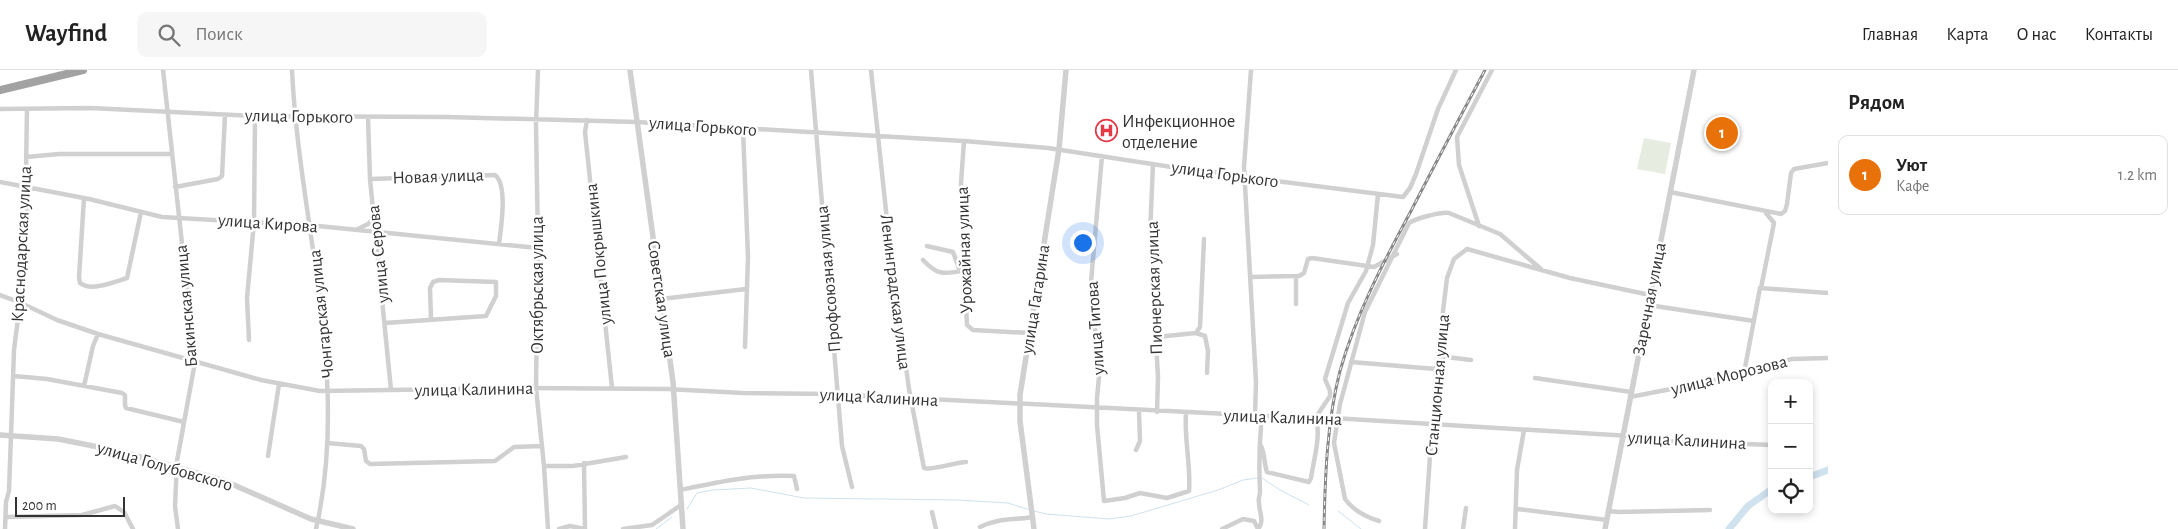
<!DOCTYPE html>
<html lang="ru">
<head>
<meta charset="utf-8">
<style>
	body { margin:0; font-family:"Alegreya Sans",sans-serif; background:#f6f6f6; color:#222 }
	.controls { position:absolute; right:15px; bottom:15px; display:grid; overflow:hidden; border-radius:10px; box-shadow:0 2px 8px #0003 }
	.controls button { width:45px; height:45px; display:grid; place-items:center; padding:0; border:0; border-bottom:1px solid #e0e0e0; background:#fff; color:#222; font:25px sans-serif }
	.scale { position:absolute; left:15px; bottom:12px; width:110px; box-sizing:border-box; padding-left:5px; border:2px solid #333; border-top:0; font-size:14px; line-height:18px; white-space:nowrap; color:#333; -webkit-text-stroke:4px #fff; paint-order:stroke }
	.you { position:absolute; left:1082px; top:172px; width:18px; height:18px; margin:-12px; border:4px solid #fff; border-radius:50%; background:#1a73e8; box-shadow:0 0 0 8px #1a73e833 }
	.badge { display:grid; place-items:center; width:32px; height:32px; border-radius:50%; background:#1a73e8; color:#fff; font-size:16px; font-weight:700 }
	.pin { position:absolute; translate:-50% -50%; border:2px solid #fff; box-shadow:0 1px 5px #0006 }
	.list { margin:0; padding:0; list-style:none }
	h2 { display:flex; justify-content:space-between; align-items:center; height:65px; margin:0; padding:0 20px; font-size:21px }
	h2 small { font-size:16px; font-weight:400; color:#767676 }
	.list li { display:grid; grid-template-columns:32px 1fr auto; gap:15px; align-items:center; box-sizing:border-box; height:80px; margin:0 10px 10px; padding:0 10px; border:1px solid #e0e0e0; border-radius:10px }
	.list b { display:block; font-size:19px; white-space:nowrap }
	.list p { margin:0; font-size:16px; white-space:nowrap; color:#767676 }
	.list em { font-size:16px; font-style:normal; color:#767676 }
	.icon { flex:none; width:28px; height:28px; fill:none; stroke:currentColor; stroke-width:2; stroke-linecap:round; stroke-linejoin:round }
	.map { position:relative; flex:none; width:1828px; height:459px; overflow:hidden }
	header { display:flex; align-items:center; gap:30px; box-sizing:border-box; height:70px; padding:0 25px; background:#fff; border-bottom:1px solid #e0e0e0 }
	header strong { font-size:24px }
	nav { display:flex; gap:28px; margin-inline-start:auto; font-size:18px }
	.search { width:350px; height:45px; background:#f6f6f6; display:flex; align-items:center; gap:12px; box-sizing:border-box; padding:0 18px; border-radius:10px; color:#767676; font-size:19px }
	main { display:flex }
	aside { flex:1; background:#fff }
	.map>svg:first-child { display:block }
</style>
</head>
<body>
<header>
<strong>Wayfind</strong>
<div class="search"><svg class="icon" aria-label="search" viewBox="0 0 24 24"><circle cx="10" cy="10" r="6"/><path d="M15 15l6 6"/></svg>Поиск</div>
<nav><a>Главная</a><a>Карта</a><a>О нас</a><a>Контакты</a></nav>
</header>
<main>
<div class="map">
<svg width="1828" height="459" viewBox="0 0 1828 459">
	<rect width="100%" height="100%" fill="#fff"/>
	<path fill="#e6ecdf" d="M 1644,68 L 1671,73 L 1665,104 L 1637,99 Z"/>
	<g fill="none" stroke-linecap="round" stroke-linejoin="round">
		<path stroke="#cfe2ee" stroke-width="1" d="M 1262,408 L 1280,420 L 1309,435
			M 687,439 L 697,423 L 712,420 L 751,418 L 804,428 L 957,430 L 1008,433 L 1030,440
			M 1034,441 L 1046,444 L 1109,449 L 1131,446 L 1218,420 L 1243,410 L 1258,408
			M 1338,441 L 1361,459
			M 656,459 L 672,447"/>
		<path stroke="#cfe2ee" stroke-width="7" d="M 1809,407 L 1828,400
			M 1729,459 L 1748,436 L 1772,419"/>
		<path stroke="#d0d0d0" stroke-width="4.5" d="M 163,0 L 195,292 L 177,391 L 175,436 L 178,459
			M 292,0 C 299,153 351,306 316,459
			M 538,0 L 536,54 L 538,174 L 536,318 L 544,396 L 548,459
			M 811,0 L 842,376 L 852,417
			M 871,0 L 892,197 L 909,319 L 924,398 C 929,401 957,392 966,392
			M 1251,0 L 1244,97 L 1256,312 L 1255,346 L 1260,351 L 1261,357 C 1259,379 1259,400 1260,421 C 1260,425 1258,429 1259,433 C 1259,442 1265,451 1258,459
			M 0,39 L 90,38 L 255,46 L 447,47 L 637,52 L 964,71 L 1048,78 L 1191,100 L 1238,104 L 1244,107 L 1403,127 L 1410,118 L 1416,104 L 1438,39 L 1456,0
			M 368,47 L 370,109 L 391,320
			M 587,50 L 585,62 L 612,318
			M 743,59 L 748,187 L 745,277
			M 964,71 L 961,113 L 962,156 L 967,255 L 973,260 L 1029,263
			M 1102,86 L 1091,212 L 1099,307 L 1097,328 L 1097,355 L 1104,431 L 1125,428 L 1140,423 L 1167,428 L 1189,421 C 1191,395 1184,369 1186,343
			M 26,87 L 59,84 L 170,84
			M 1153,94 L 1150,165 L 1158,307 L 1157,342
			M 370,109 L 495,105 C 508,115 501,158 499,174
			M 0,112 L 89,129 L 162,147 L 318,156 L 538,178
			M 175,117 L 218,109 L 222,106 L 225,45
			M 1670,122 L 1781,144 L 1785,141 L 1787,134 L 1791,103 L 1794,99 L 1828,93
			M 84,128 L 79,207 L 80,213 C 91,222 114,212 127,208 L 141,142
			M 1479,156 L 1459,95 L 1457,67 L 1492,0
			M 358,159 L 368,154 L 374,148
			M 927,176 L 953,182 L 960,201
			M 923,190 C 937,205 942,204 962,201
			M 1250,207 L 1299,206 L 1304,203 L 1308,189 L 1312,188 L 1374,197 L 1397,184
			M 1761,218 L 1774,153 L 1766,143
			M 0,225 L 19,232 L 57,250 L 98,264 L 261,310 L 320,321 L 526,318 L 667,319 L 743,323 L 830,324 L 1309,348 L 1316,347 L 1630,366 L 1667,371 L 1772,375
			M 661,229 L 746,219
			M 1296,234 L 1296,206
			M 1648,235 L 1754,251
			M 385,253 L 486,246 L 496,226 L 496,212 L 439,210 L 433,212 L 430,218 L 431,250
			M 1196,263 L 1205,266 L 1208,281 L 1207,303
			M 1156,267 L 1196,263 L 1200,257 L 1204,169
			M 249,270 L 247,228 L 254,152 L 255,46
			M 1438,286 L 1471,290
			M 1351,292 L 1436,299
			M 1744,303 L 1760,218 L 1828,223
			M 14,306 L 47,309 L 122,323 L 125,325 L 125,335 L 126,338 L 184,352
			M 1535,308 L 1631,322
			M 84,316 L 93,276 L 98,264
			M 1630,327 L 1707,312 L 1792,289 L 1828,288
			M 327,373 L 361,376 L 364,379 L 366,391 L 370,394 L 495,391 L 514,377 L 542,376
			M 1261,376 C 1265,384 1264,394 1267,402 L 1309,412 L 1311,408 C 1314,388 1321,367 1316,347 L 1330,326 L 1330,321 L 1325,309 L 1348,233 L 1366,201 L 1373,175 L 1378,124
			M 1136,380 L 1140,371 L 1139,341
			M 268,386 L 279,314
			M 584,393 L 585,459
			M 544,396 L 573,396 L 626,387
			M 680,420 C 718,412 754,404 794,406 L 797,419
			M 1517,439 L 1607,450
			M 1608,441 L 1619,442 L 1710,440
			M 932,442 L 936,459
			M 6,447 L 82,445 L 115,436 L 124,442 L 133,459
			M 1379,451 C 1366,447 1353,440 1345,429 L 1334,373 L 1340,334 L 1365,242 L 1409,153 C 1416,148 1441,142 1449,143 L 1500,164 L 1541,199
			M 980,457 C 997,448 1015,450 1033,447
			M 5,459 L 6,432 L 9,421 L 14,280 L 22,218 L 28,123 L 26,101 L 27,39
			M 559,459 L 570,456 L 585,459
			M 623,459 L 652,455 L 681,435
			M 1222,459 L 1243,449 L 1254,451 L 1258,459
			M 1425,459 L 1436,299 L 1447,208 L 1454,189 L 1467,179 L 1570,208 L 1650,225
			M 1463,459 L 1466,438
			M 1515,459 L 1517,400 L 1524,360"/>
		<path stroke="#d0d0d0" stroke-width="5.5" d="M 630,0 L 673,312 L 683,459
			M 0,365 L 58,369 L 119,381 L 225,411 L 311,449 L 353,459
			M 1034,459 L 1020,351 L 1020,325 L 1059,79 L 1066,0
			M 1605,459 L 1694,0"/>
		<path stroke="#a2a2a2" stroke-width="8" d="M 0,20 L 83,0"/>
		<defs>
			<path id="rail" d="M 1324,459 C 1325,407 1327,351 1340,301 C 1356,244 1383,193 1411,141 C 1435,94 1460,47 1485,0"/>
		</defs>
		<use href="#rail" stroke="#888" stroke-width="3"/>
		<use href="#rail" stroke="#fff" stroke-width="1" stroke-dasharray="4" stroke-linecap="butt"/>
	</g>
	<defs>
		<symbol id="hospital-ring" viewBox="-11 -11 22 22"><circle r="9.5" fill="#fff" stroke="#e63946" stroke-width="1.5"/><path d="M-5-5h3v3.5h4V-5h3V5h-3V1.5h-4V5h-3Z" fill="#e63946"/></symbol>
	</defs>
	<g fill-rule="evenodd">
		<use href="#hospital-ring" x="1094" y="48" width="25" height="25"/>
	</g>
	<g text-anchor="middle" stroke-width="5" stroke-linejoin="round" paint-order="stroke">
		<g font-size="18" fill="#333" stroke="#fff">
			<text transform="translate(299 46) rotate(1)" y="6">улица Горького</text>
			<text transform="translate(703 56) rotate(4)" y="6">улица Горького</text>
			<text transform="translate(1225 104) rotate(8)" y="6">улица Горького</text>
			<text transform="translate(438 106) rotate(-2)" y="6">Новая улица</text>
			<text transform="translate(268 153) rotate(4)" y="6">улица Кирова</text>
			<text transform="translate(21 174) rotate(-87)" y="6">Краснодарская улица</text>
			<text transform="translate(964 180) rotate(-92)" y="6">Урожайная улица</text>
			<text transform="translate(378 184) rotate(-96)" y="6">улица Серова</text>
			<text transform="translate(598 184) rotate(-96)" y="6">улица Покрышкина</text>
			<text transform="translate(828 209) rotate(-95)" y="6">Профсоюзная улица</text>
			<text transform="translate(537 215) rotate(-90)" y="6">Октябрьская улица</text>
			<text transform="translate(1154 218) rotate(-92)" y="6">Пионерская улица</text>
			<text transform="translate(896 222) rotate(83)" y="6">Ленинградская улица</text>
			<text transform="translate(662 229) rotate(82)" y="6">Советская улица</text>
			<text transform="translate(1035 229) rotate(-81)" y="6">улица Гагарина</text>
			<text transform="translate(1649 229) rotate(-79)" y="6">Заречная улица</text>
			<text transform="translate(186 236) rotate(-95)" y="6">Бакинская улица</text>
			<text transform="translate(321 244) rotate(-96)" y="6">Чонгарская улица</text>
			<text transform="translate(1095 258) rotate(-94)" y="6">улица Титова</text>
			<text transform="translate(1729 305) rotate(-14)" y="6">улица Морозова</text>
			<text transform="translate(1437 315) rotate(-85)" y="6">Станционная улица</text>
			<text transform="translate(474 319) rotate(-1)" y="6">улица Калинина</text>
			<text transform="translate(879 327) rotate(3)" y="6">улица Калинина</text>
			<text transform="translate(1283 347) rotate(2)" y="6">улица Калинина</text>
			<text transform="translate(1687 370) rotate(3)" y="6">улица Калинина</text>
			<text transform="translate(165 396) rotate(16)" y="6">улица Голубовского</text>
		</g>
		<g font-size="18" fill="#333" stroke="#fff" text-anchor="start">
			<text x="1122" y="57">Инфекционное<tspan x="1122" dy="21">отделение</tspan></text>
		</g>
	</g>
</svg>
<div class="controls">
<button>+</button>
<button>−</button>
<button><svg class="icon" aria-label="locate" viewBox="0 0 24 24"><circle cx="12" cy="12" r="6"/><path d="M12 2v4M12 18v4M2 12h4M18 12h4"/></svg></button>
</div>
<div class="scale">200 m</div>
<div class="you"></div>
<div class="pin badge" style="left:1722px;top:63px;background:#e8710a">1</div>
</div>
<aside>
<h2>Рядом<small></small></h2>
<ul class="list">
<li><span class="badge" style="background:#e8710a">1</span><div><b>Уют</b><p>Кафе</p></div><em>1.2 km</em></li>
</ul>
</aside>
</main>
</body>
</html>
